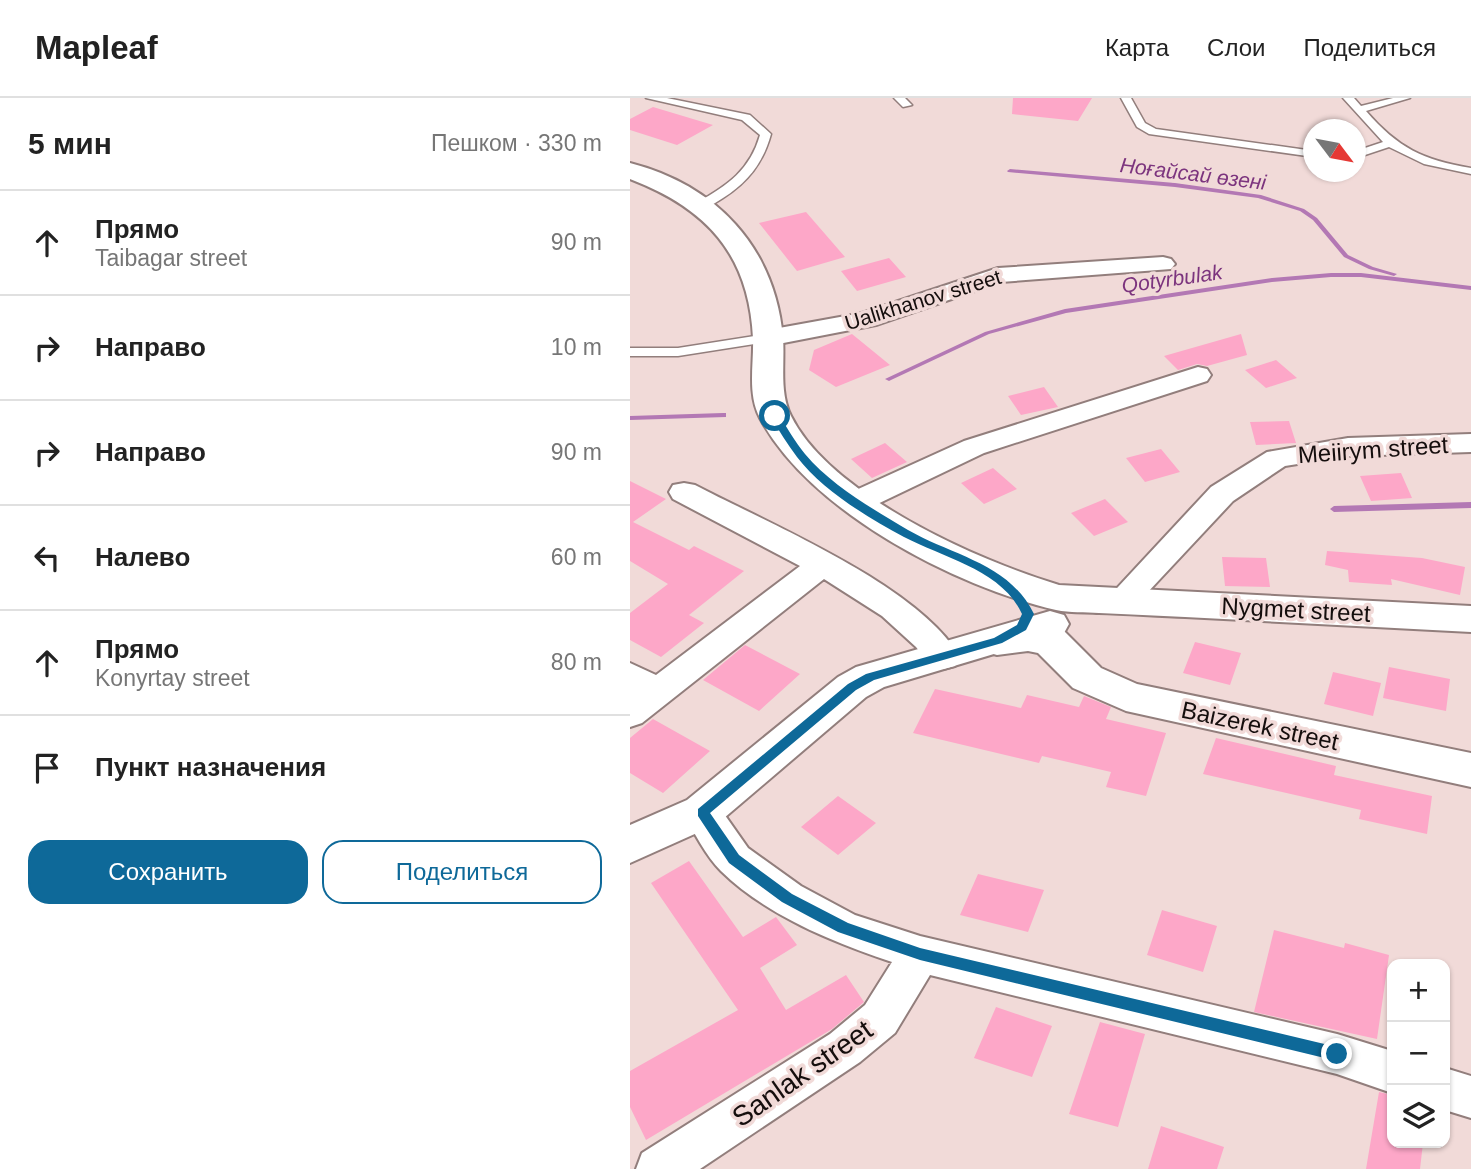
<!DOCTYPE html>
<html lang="ru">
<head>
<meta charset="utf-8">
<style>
	body { margin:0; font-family:Helvetica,sans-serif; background:#f6f6f6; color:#222 }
	.controls { position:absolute; right:21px; bottom:21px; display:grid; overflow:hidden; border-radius:14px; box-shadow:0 2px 5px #0004 }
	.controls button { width:63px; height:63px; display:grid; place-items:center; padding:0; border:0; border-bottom:2px solid #e0e0e0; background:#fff; color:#222; font:35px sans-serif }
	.compass { position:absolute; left:673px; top:21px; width:63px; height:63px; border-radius:50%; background:#fff; box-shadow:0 2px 5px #0004; rotate:122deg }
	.stop { position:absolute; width:21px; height:21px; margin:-16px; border:5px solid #0e6999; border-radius:50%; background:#fff }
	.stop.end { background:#0e6999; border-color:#fff; box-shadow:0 2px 7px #0008 }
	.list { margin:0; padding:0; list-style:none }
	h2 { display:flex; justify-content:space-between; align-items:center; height:91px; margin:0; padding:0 28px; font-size:30px }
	h2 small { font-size:23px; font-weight:400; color:#767676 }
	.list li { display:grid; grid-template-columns:46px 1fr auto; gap:21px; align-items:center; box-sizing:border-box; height:105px; padding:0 28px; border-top:2px solid #e0e0e0 }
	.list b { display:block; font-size:26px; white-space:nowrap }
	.list p { margin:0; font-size:23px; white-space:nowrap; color:#767676 }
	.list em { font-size:23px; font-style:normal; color:#767676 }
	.actions { display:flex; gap:14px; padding:21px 28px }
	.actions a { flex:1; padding:16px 0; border:2px solid #0e6999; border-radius:21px; text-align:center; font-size:24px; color:#0e6999 }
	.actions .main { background:#0e6999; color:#fff }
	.icon { flex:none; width:38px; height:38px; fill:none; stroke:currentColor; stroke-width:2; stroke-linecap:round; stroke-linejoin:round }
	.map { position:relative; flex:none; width:841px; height:1071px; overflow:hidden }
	header { display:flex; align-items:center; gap:42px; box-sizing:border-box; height:98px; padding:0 35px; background:#fff; border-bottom:2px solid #e0e0e0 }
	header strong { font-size:33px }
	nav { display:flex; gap:38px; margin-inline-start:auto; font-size:24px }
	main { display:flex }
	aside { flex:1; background:#fff }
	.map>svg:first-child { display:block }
</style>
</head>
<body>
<header>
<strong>Mapleaf</strong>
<nav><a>Карта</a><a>Слои</a><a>Поделиться</a></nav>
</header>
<main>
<aside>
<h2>5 мин<small>Пешком · 330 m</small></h2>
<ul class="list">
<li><svg class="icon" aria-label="ahead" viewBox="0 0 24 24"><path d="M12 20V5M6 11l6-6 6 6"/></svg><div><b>Прямо</b><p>Taibagar street</p></div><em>90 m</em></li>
<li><svg class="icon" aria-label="right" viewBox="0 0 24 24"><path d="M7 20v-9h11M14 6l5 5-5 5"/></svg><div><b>Направо</b></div><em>10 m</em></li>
<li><svg class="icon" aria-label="right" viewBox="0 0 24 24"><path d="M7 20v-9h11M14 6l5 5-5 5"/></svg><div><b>Направо</b></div><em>90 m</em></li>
<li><svg class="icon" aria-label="left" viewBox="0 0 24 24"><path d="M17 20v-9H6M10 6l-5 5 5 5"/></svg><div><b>Налево</b></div><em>60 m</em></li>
<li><svg class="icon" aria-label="ahead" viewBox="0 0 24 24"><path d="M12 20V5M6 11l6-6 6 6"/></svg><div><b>Прямо</b><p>Konyrtay street</p></div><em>80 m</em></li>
<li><svg class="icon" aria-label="arrive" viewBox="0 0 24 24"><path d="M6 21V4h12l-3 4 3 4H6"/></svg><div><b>Пункт назначения</b></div></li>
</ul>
<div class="actions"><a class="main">Сохранить</a><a>Поделиться</a></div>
</aside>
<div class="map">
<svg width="841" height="1071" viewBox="0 0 841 1071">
	<rect width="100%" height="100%" fill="#f1dad8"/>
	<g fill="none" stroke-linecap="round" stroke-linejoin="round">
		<path fill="#b378b4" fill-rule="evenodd" d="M 380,71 L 545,85 L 631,97 L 674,111 L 687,120 L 718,157 L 743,169 L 767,176 L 764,178 L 739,171 L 714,159 L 683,122 L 670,113 L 628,100 L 545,89 L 378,74 L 377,73 Z
			M 701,175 L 731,175 L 841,188 L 841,192 L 731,179 L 701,179 L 642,184 L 436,215 L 359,236 L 261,282 L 259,283 L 255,281 L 355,234 L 435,211 L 642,180 Z
			M 93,315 L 96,315 L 96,319 L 0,322 L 0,318 Z
			M 841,404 L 841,410 L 704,414 L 700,411 L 704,408 Z"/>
	</g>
	<path fill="#fda7c8" d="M 383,0 L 462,0 L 448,23 L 382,16 Z
		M 23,9 L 83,27 L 47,47 L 0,32 L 0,21 Z
		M 176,114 L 215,159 L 167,173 L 129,125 Z
		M 259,160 L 276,179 L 227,193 L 211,173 Z
		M 222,236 L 260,267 L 206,289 L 179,272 L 184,252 Z
		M 611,236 L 617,257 L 577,268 L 567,266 L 548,272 L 534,258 Z
		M 646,262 L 667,280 L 636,290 L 615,272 Z
		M 414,289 L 428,309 L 391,317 L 378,298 Z
		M 659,323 L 666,345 L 626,347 L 620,324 Z
		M 255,345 L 277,364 L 242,380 L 221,361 Z
		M 531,351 L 550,374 L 515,384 L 496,360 Z
		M 363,370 L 387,391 L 354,406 L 331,385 Z
		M 771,375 L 782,400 L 741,403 L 730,378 Z
		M 0,383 L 36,401 L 3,424 L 59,452 L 64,448 L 114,473 L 59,517 L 74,525 L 31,559 L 0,542 L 0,515 L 38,486 L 0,463 Z
		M 475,401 L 498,424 L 464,438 L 441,415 Z
		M 697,453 L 792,460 L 835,469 L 830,497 L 761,481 L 762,487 L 719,484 L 718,472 L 695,467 Z
		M 592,459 L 636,460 L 640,489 L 595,488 Z
		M 565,544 L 611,555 L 600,587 L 553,575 Z
		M 115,547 L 170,576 L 129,613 L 73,582 Z
		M 759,569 L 820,581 L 816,613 L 753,600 Z
		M 703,574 L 751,585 L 743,618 L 694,606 Z
		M 305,591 L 391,610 L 397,597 L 449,609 L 454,598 L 481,609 L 476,621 L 536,635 L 516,698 L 476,689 L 481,674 L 412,658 L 409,665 L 283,635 Z
		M 23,621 L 80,653 L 33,695 L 0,675 L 0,640 Z
		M 586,640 L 706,668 L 704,677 L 802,698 L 797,736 L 729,721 L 731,712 L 573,676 Z
		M 208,698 L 246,725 L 208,757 L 171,729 Z
		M 59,763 L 113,839 L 146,819 L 167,847 L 130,870 L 156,912 L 216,877 L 234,904 L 202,931 L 16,1042 L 0,1009 L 0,973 L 108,912 L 21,785 Z
		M 348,776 L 414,792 L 398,834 L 330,817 Z
		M 532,812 L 587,828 L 573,874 L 517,857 Z
		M 644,832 L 714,850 L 715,845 L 759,857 L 747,941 L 624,914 Z
		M 366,909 L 422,928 L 402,979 L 344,960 Z
		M 470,924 L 515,936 L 488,1029 L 439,1016 Z
		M 749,994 L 762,997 L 762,1045 L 793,1045 L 790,1071 L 736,1071 Z
		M 531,1028 L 594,1049 L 587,1071 L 518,1071 Z"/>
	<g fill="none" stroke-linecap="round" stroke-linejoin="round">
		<defs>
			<path id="service" d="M 16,0 L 37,0 L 120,17 L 141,36 C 133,65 118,84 93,100 C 85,105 77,111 68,110 L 68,104 C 98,87 120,72 130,37 L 112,22 Z
				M 264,0 L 275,0 L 282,7 L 273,9 Z
				M 491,0 L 501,0 L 515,25 L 526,31 L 684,53 L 684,59 L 519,36 L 507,29 Z
				M 713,0 L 724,0 L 731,8 L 763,0 L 780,0 L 736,13 C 768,50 793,62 841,70 L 841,76 L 794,66 L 759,49 L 726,60 L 726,53 L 753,44 Z
				M 138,236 L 145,240 L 143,243 L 48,258 L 0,258 L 0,250 L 48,250 Z"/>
			<path id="minor" d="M 533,159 L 541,161 L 545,166 L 541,171 L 371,184 L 246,227 L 138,248 L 129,245 L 125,240 L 129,235 L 138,232 L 232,215 L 368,170 Z
				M 568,269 L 577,271 L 581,277 L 577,283 L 354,355 L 237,411 L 226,414 L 215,411 L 211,404 L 215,397 L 334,343 Z
				M 841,336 L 841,354 L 718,358 L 655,368 L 603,403 L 502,511 L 491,514 L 480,511 L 475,503 L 581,389 L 637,354 L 718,340 Z
				M 54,385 L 65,387 C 139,426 288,487 330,559 L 325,568 L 313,571 L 301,568 L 286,549 L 252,518 L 194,481 L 12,625 L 0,629 L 0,565 L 26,577 L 170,468 L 43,401 L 39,394 L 43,387 Z
				M 72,699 L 85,703 L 118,750 L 171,788 L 225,817 L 290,838 L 707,936 L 762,953 L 762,995 L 707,976 L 300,877 L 265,935 L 230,964 L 70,1071 L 6,1071 L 12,1055 L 200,936 L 235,907 L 262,864 C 203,844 137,818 91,773 C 76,758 63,733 53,714 L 59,703 Z
				M 815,970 L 841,978 L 841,1020 L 815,1012 Z"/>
			<path id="tertiary" d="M 420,513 L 434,517 L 439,526 L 434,535 L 254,589 L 236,599 L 87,726 L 0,765 L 0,727 L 57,702 L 208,579 L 226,569 Z"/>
			<path id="secondary" d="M 0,65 C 86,87 145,149 153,240 C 155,265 149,294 161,318 C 200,397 349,463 429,487 L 841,508 L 841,534 C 746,529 651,524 555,519 C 527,518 498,516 469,515 C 455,514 440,515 426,512 C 326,489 179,413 130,320 C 117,296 124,266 123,240 C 119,156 76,110 0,81 Z
				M 398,525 L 434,533 L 471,570 L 507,586 L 841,655 L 841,689 L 496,613 L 443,590 L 408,555 L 398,553 L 367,557 L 353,553 L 348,543 L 353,533 Z"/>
		</defs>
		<use href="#service" stroke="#927e7c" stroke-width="3"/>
		<use href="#minor" stroke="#927e7c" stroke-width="4"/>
		<use href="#tertiary" stroke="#927e7c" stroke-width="4"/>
		<use href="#secondary" stroke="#927e7c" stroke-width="4"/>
		<use href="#service" fill="#fff" fill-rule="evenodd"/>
		<use href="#minor" fill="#fff" fill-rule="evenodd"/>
		<use href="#tertiary" fill="#fff" fill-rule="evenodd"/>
		<use href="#secondary" fill="#fff" fill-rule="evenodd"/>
	</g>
	<path fill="#0e6999" d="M 142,316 L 148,316 C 157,329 165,344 175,356 C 202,388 243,411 278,432 C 323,458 379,465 404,516 L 396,532 L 372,545 L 244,582 L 226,592 L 80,715 L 109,757 L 162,796 L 218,825 L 290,850 L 707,949 L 712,951 L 715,956 L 712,961 L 707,963 L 290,862 L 208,834 L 152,804 L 99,765 L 68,718 L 68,711 L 218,586 L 236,576 L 364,540 L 387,527 L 392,516 C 372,472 314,460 274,439 C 237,419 192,392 167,359 C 157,346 149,332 140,318 Z"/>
	<g text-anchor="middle" stroke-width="7" stroke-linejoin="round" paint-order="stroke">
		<g font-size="21" font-style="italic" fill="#7c347e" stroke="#f1dad8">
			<text transform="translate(563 76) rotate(7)" y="7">Ноғайсай өзені</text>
			<text transform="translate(542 181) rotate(-8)" y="7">Qotyrbulak</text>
		</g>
		<g font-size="21" fill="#150e0d" stroke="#f1dad8">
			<text transform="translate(293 202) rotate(-17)" y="7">Ualikhanov street</text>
		</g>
		<g font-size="24" fill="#150e0d" stroke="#f1dad8">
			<text transform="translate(743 352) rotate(-4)" y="8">Meiirym street</text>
			<text transform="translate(666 512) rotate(3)" y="8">Nygmet street</text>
			<text transform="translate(630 628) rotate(12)" y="8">Baizerek street</text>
		</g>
		<g font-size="28" fill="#150e0d" stroke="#f1dad8">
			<text transform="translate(172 975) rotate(-35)" y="10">Sanlak street</text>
		</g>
	</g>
</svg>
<div class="controls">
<button>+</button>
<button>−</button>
<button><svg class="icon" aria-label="layers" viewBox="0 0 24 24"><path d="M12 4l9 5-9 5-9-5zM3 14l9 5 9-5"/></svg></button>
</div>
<svg class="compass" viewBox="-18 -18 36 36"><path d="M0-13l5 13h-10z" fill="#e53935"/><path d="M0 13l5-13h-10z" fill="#767676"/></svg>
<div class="stop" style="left:145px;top:318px"></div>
<div class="stop end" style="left:707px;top:956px"></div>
</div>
</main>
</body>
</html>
